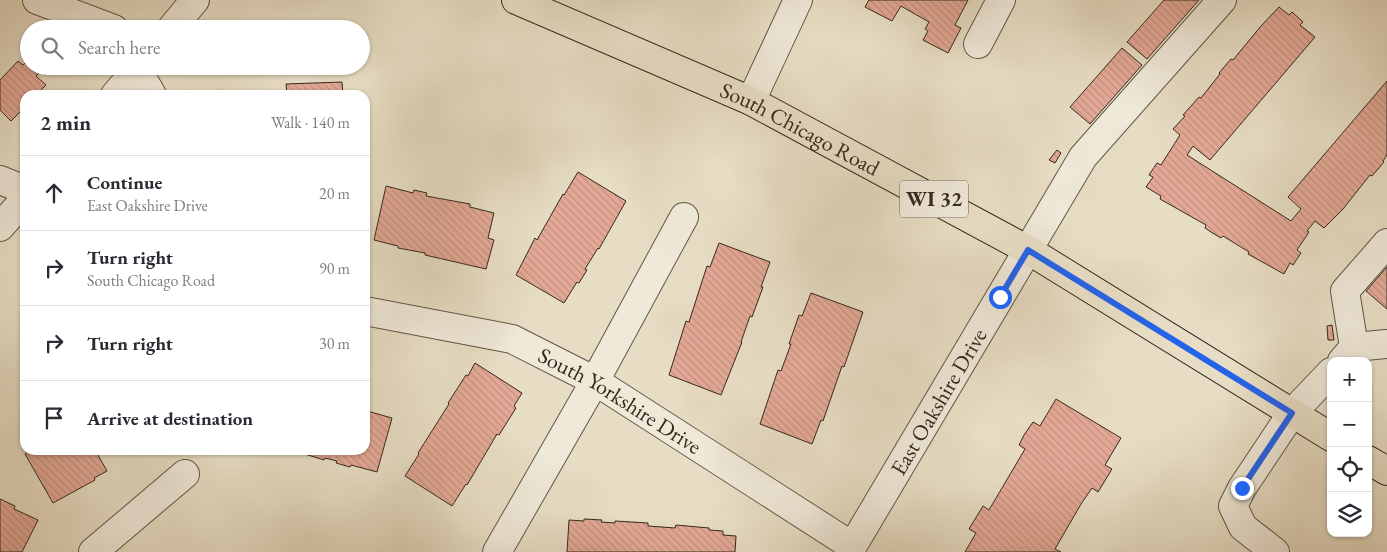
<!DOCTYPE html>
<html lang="en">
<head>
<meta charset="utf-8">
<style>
	body { margin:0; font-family:"EB Garamond",serif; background:#f2f2f3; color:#2b2b33 }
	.controls { position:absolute; right:15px; bottom:15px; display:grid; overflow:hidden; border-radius:10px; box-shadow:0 1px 4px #0004 }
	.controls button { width:45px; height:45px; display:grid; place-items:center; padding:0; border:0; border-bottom:1px solid #e1e1e2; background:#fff; color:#2b2b33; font:25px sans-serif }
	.stop { position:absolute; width:15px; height:15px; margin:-11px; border:4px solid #2563eb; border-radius:50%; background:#fff }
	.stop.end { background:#2563eb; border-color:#fff; box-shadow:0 1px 5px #0008 }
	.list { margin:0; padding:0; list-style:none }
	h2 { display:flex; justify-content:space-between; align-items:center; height:65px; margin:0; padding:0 20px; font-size:21px }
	h2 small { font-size:16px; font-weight:400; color:#7c7c81 }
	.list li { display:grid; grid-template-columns:32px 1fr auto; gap:15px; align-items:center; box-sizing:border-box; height:75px; padding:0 20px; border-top:1px solid #e1e1e2 }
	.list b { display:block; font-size:19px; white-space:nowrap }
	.list p { margin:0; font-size:16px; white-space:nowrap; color:#7c7c81 }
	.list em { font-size:16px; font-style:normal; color:#7c7c81 }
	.icon { flex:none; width:28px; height:28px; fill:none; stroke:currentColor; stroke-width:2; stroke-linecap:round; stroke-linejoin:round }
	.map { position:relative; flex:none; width:1387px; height:552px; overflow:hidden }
	.search { position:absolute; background:#fff; box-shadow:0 1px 4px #0004; left:20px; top:20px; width:350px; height:55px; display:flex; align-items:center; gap:12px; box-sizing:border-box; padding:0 18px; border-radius:28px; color:#7c7c81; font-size:19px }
	.panel { position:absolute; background:#fff; box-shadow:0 1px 4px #0004; left:20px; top:90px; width:350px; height:365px; border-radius:15px }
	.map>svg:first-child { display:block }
</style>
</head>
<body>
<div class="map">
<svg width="1387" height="552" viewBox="0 0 1387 552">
	<defs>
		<pattern id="building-back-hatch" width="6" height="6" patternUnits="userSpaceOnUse" patternTransform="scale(1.25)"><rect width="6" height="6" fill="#e4a996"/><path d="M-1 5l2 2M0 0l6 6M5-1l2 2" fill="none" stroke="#c49181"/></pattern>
	</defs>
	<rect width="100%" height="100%" fill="#e7ddc4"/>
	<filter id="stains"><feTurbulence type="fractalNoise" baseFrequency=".004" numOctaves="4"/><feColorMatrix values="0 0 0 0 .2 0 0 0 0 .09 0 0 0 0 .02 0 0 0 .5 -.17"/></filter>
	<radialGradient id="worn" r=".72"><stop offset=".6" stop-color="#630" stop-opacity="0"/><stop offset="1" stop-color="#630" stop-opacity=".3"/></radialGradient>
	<path fill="url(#building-back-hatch)" stroke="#35291d" d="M 869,0 L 968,0 L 955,25 L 961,28 L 948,53 L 923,40 L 928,31 L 925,29 L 929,22 L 901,6 L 892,21 L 865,7 Z
		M 1164,0 L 1199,0 L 1147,59 L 1127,42 Z
		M 1279,7 L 1289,15 L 1292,12 L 1303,22 L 1300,25 L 1315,37 L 1210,160 L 1193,146 L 1187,155 L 1291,221 L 1301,209 L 1288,197 L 1387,81 L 1387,155 L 1383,161 L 1384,162 L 1372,176 L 1370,175 L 1343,209 L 1324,228 L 1315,221 L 1307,231 L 1309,232 L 1297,250 L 1301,253 L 1293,265 L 1290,263 L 1284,274 L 1248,254 L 1249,252 L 1223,236 L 1221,238 L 1211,232 L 1205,228 L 1206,225 L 1160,199 L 1161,196 L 1146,187 L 1153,177 L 1149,175 L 1157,163 L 1161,165 L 1180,135 L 1173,129 L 1185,116 L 1183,115 L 1199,97 L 1201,98 L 1220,74 L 1219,73 L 1231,59 L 1233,60 L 1261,26 Z
		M 1122,48 L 1142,65 L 1090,124 L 1070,107 Z
		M 29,49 L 29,66 L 53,66 L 45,75 L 41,71 L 36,76 L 46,85 L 36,95 L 25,95 L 25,107 L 11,121 L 0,110 L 0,80 L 18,61 L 23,65 L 28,60 L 23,55 Z
		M 342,82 L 343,95 L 287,95 L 286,84 Z
		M 1057,150 L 1061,153 L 1055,163 L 1049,160 Z
		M 578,172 L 626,201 L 599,249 L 598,248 L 585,269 L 587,270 L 579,283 L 577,282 L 564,303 L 516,275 L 535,238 L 537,240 L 563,194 L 564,195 Z
		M 386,186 L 413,193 L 414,190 L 427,193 L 426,196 L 470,204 L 470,207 L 494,213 L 488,238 L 494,240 L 486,269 L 425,255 L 425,253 L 398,248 L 398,246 L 374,240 Z
		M 719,243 L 770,262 L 761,287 L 763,287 L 752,317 L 750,316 L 741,342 L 742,342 L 721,395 L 669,375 L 686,321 L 689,322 L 707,266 L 710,267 Z
		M 1387,267 L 1387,309 L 1366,291 Z
		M 811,293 L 863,312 L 844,367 L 842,366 L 823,421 L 821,420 L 812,444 L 760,424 L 778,370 L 781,371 L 791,344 L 789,344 L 799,315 L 802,316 Z
		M 1332,325 L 1334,340 L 1328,340 L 1327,326 Z
		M 475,363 L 522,393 L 514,406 L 516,408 L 499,435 L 497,434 L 467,485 L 466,484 L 452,506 L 405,476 L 419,454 L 418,453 L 449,404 L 448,403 L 466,375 L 468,376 Z
		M 1056,399 L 1121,438 L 1105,465 L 1112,469 L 1098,492 L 1092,488 L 1081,504 L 1055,549 L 1061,552 L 965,552 L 976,533 L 969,529 L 983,506 L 989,510 L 1025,449 L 1019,445 L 1024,435 L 1033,422 L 1040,426 Z
		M 365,408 L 367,409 L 367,411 L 392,418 L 377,472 L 351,465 L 350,467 L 336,463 L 337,461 L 325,458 L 324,460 L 292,450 L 365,450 Z
		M 31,450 L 95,450 L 107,471 L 94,478 L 95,480 L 53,503 L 25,454 Z
		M 0,499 L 15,506 L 14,509 L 38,520 L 22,552 L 0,552 Z
		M 584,519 L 602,520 L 601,522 L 615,523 L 615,521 L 648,523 L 648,526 L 675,528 L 676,525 L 709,528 L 709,530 L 723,531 L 723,535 L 736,536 L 735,552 L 567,552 L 569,520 L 584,521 Z"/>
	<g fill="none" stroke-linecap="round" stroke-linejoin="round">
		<defs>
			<g id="minor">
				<path d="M 37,0 L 114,29"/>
				<path d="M 171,29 L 195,0"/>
				<path d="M 978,44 L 1001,0"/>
				<path d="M 137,69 L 152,95"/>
				<path d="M 115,95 L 140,66"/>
				<path d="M 751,101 L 798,0"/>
				<path d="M 0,180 L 25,190"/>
				<path d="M 0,227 L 25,199"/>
				<path id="s1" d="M 365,311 L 512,339 L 595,381 L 852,546"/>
				<path d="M 1354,347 L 1387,344"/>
				<path d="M 1342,361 L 1354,347 L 1345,291 L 1387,243"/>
				<path d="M 93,552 L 185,474"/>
				<path d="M 497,552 L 595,381 L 684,217"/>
				<path id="s2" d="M 849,552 L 1083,157 L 1222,0"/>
				<path d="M 1275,552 L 1243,527 L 1233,506 L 1242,488 L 1292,413 L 1331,372"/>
			</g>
			<g id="major">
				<path id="s3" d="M 516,0 L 751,101 L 1028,250 L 1331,437"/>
				<path d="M 1368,460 L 1387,471"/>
			</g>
		</defs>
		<use href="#minor" stroke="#625647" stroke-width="30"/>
		<use href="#major" stroke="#35291d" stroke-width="30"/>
		<use href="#minor" stroke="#efe9d9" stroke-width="28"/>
		<use href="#major" stroke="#e7ddc4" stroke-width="28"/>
	</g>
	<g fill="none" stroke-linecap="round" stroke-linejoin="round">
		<path stroke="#2563eb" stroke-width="6" d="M 1000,297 L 1028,250 L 1292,413 L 1242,488"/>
	</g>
	<g text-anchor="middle" stroke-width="4.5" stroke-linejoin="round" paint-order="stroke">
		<rect fill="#efe9d9" stroke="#6d6355" stroke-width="1" x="900" y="180.5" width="68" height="37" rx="4"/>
		<g font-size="21" font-weight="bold" fill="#35291d">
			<text x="934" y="206">WI 32</text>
		</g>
		<g font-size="22" fill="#35291d" stroke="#efe9d9">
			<text dy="8" stroke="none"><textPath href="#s3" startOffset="312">South Chicago Road</textPath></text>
			<text dy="8" stroke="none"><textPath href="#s1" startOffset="274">South Yorkshire Drive</textPath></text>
			<text dy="8" stroke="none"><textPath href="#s2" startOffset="175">East Oakshire Drive</textPath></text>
		</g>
	</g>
	<rect width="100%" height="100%" filter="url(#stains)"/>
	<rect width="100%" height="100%" fill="url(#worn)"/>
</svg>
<div class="controls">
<button>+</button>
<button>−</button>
<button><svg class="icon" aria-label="locate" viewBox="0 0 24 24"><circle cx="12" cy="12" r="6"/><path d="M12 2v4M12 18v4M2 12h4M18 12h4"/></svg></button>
<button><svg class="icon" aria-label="layers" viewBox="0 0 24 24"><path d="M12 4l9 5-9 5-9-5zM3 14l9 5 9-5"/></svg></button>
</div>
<div class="stop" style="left:1000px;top:297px"></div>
<div class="stop end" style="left:1242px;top:488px"></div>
<div class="search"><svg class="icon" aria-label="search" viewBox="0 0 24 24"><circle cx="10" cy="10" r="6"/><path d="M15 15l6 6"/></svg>Search here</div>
<section class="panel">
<h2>2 min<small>Walk · 140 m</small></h2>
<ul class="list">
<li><svg class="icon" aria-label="ahead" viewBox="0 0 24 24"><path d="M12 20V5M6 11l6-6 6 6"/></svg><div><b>Continue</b><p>East Oakshire Drive</p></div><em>20 m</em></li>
<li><svg class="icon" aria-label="right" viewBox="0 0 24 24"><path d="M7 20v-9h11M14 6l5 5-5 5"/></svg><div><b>Turn right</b><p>South Chicago Road</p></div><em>90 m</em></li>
<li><svg class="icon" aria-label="right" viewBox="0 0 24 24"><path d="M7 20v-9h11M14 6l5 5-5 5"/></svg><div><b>Turn right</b></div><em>30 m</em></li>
<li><svg class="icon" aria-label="arrive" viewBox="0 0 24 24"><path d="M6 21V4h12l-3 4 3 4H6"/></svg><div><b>Arrive at destination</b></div></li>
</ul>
</section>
</div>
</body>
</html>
